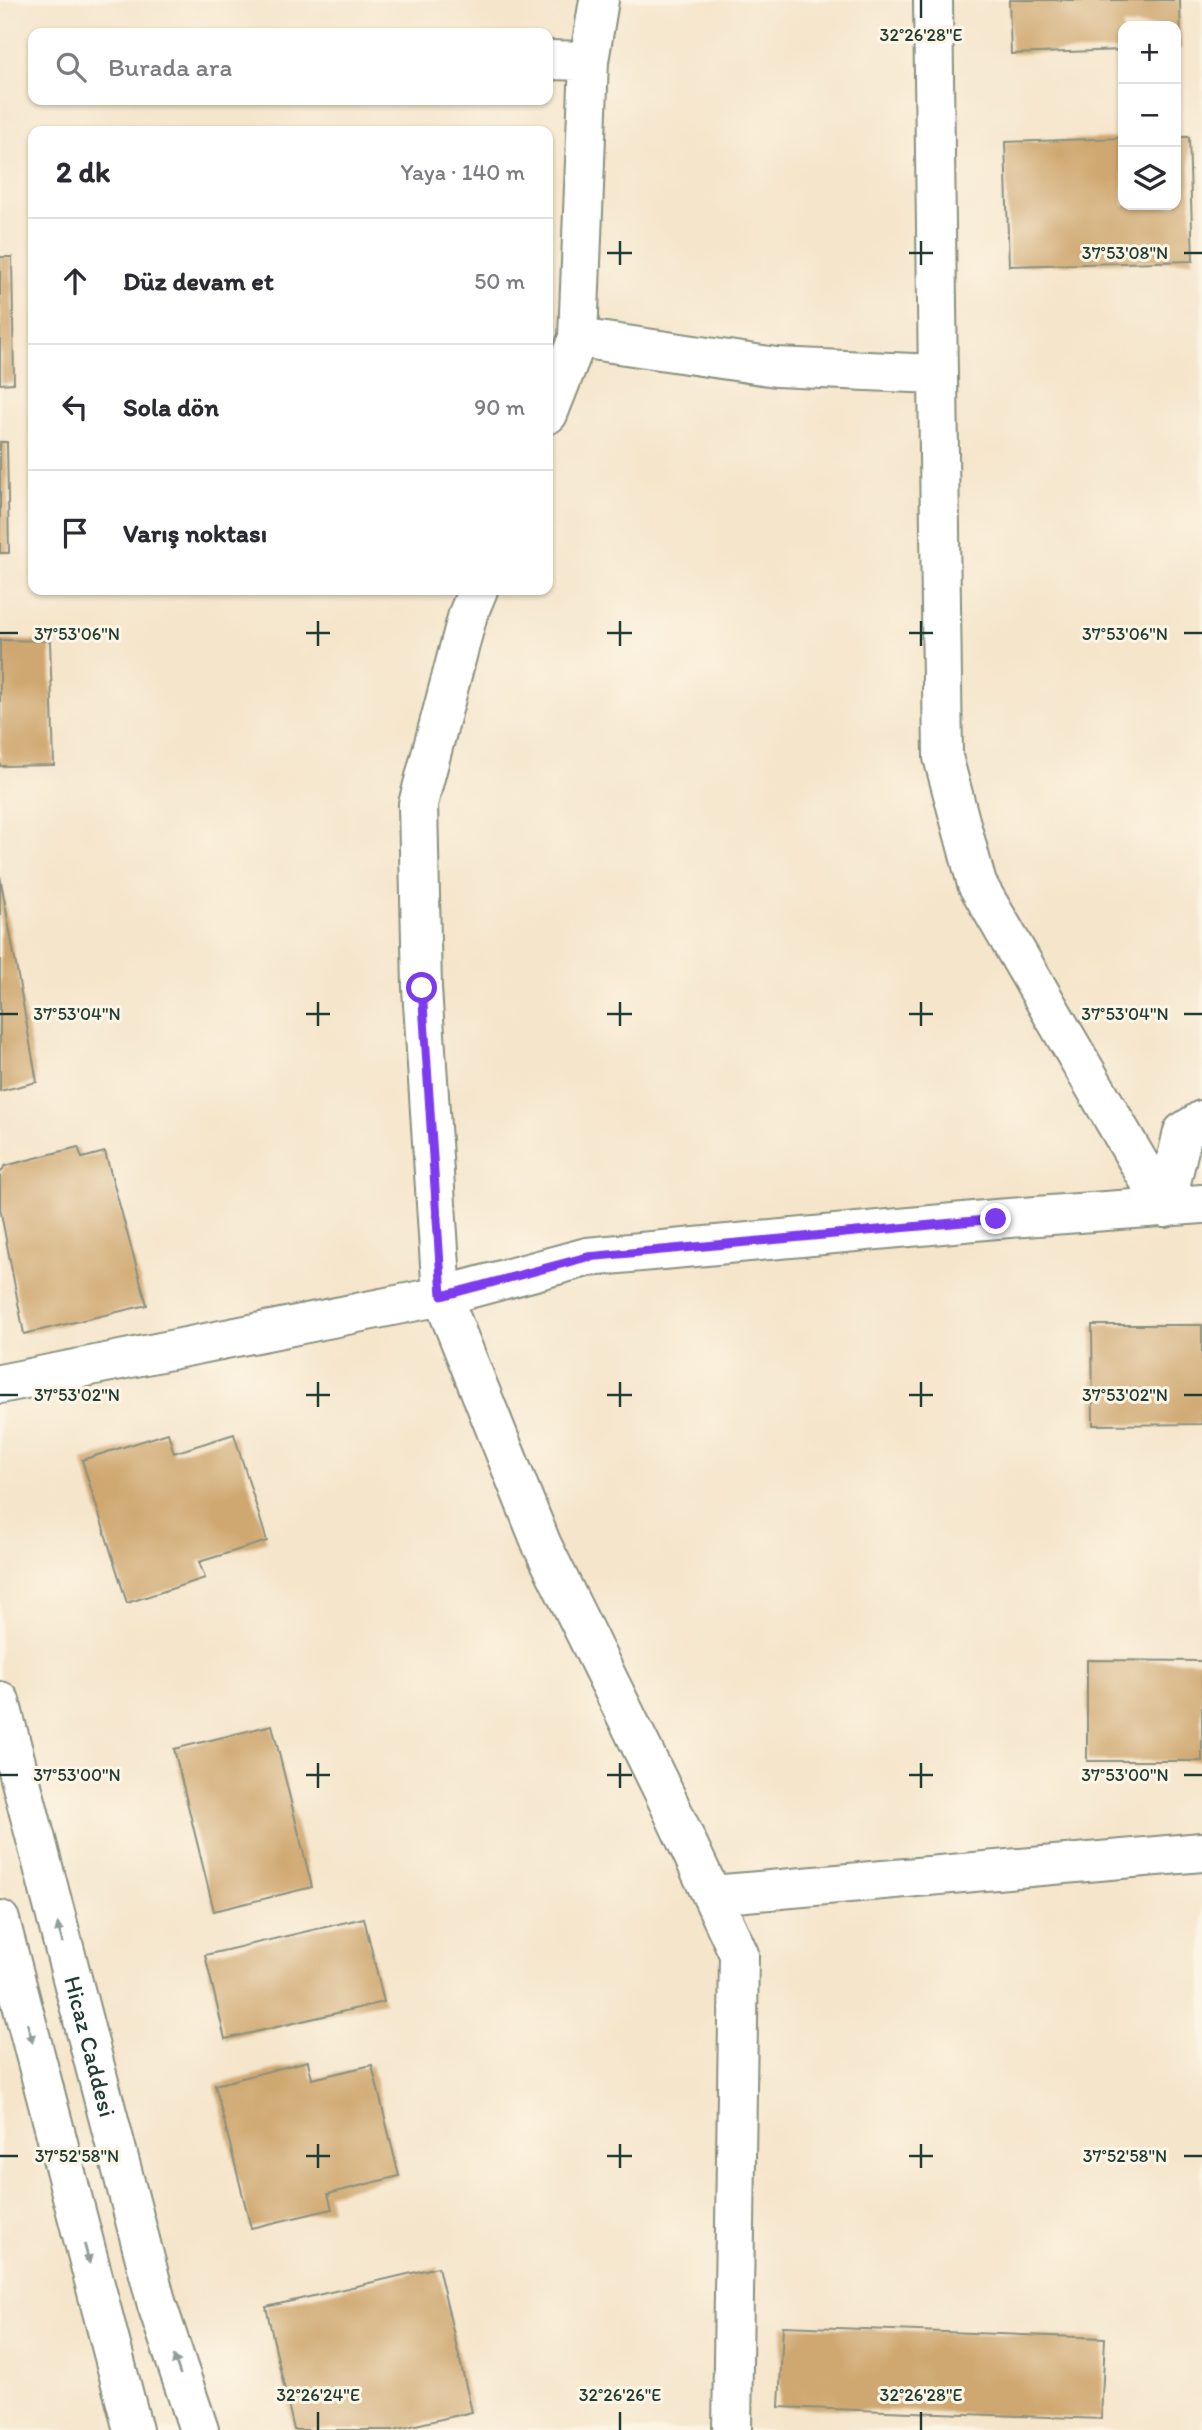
<!DOCTYPE html>
<html lang="tr">
<head>
<meta charset="utf-8">
<style>
	body { margin:0; font-family:Itim,sans-serif; background:#f2f2f3; color:#2b2b33 }
	.controls { position:absolute; right:21px; top:21px; display:grid; overflow:hidden; border-radius:14px; box-shadow:0 2px 5px #0004 }
	.controls button { width:63px; height:63px; display:grid; place-items:center; padding:0; border:0; border-bottom:2px solid #e1e1e2; background:#fff; color:#2b2b33; font:35px sans-serif }
	.stop { position:absolute; width:21px; height:21px; margin:-16px; border:5px solid #7c3aed; border-radius:50%; background:#fff }
	.stop.end { background:#7c3aed; border-color:#fff; box-shadow:0 2px 7px #0008 }
	.list { margin:0; padding:0; list-style:none }
	h2 { display:flex; justify-content:space-between; align-items:center; height:91px; margin:0; padding:0 28px; font-size:30px }
	h2 small { font-size:23px; font-weight:400; color:#7c7c81 }
	.list li { display:grid; grid-template-columns:46px 1fr auto; gap:21px; align-items:center; box-sizing:border-box; height:126px; padding:0 28px; border-top:2px solid #e1e1e2 }
	.list b { display:block; font-size:26px; white-space:nowrap }
	.list em { font-size:23px; font-style:normal; color:#7c7c81 }
	.icon { flex:none; width:38px; height:38px; fill:none; stroke:currentColor; stroke-width:2; stroke-linecap:round; stroke-linejoin:round }
	.map { position:relative; flex:none; width:1202px; height:2430px; overflow:hidden }
	.search { position:absolute; background:#fff; box-shadow:0 2px 5px #0004; left:28px; top:28px; width:525px; height:77px; display:flex; align-items:center; gap:18px; box-sizing:border-box; padding:0 24px; border-radius:14px; color:#7c7c81; font-size:26px }
	.panel { position:absolute; background:#fff; box-shadow:0 2px 5px #0004; left:28px; top:126px; width:525px; height:469px; border-radius:14px }
	.map>svg:first-child { display:block }
</style>
</head>
<body>
<div class="map">
<svg width="1202" height="2430" viewBox="0 0 1202 2430">
	<rect width="100%" height="100%" fill="#fcf5e5"/>
	<filter id="ink" filterUnits="userSpaceOnUse"><feTurbulence type="fractalNoise" baseFrequency=".0143" numOctaves="2"/><feDisplacementMap in="SourceGraphic" scale="14" xChannelSelector="R" yChannelSelector="G"/><feConvolveMatrix kernelMatrix="1 2 1 2 8 2 1 2 1" color-interpolation-filters="sRGB"/></filter>
	<filter id="wash" filterUnits="userSpaceOnUse"><feTurbulence type="fractalNoise" baseFrequency=".00686" numOctaves="4" result="noise"/><feDisplacementMap in="SourceGraphic" scale="28" xChannelSelector="R" yChannelSelector="G"/><feGaussianBlur stdDeviation="1.57" result="paint"/><feColorMatrix in="noise" values="0 0 0 0 0 0 0 0 0 0 0 0 0 0 0 0 0 1.4 0 .05"/><feComposite in="paint" operator="in"/></filter>
	<g filter="url(#wash)">
		<rect width="100%" height="100%" fill="#f5e5cb"/>
		<g id="blocks">
			<path fill="#cfa770" d="M 1009,0 L 1180,0 L 1181,48 L 1176,48 L 1176,26 L 1123,26 L 1123,50 L 1011,54 Z
				M 1176,137 L 1189,137 L 1193,261 L 1009,266 L 1005,142 L 1123,138 L 1123,205 L 1176,205 Z
				M 0,257 L 12,257 L 14,383 L 0,384 Z
				M 0,442 L 7,442 L 9,553 L 0,553 Z
				M 0,640 L 50,641 L 54,765 L 0,766 Z
				M 0,876 L 37,1082 L 0,1091 Z
				M 78,1147 L 82,1158 L 105,1152 L 147,1305 L 24,1334 L 0,1208 L 0,1173 L 5,1166 Z
				M 1092,1325 L 1202,1325 L 1202,1424 L 1093,1425 Z
				M 168,1433 L 174,1453 L 234,1434 L 267,1541 L 199,1562 L 205,1578 L 127,1603 L 82,1460 Z
				M 1087,1660 L 1202,1661 L 1202,1761 L 1087,1761 Z
				M 272,1725 L 312,1887 L 214,1911 L 174,1749 Z
				M 364,1918 L 384,2002 L 225,2039 L 205,1955 Z
				M 308,2061 L 312,2079 L 372,2065 L 399,2176 L 328,2194 L 332,2209 L 251,2228 L 215,2085 Z
				M 438,2267 L 472,2412 L 394,2430 L 294,2430 L 266,2307 Z
				M 783,2326 L 1105,2338 L 1101,2419 L 779,2407 Z"/>
		</g>
	</g>
	<g filter="url(#ink)">
		<use href="#blocks" fill-opacity="0" stroke="#8a9180" stroke-width="2"/>
		<g fill="none" stroke-linecap="round" stroke-linejoin="round">
			<defs>
				<path id="minor" d="M 933,0 L 943,757 L 977,884 L 1165,1208
					M 548,60 L 589,61
					M 578,338 L 776,367 L 936,374
					M 548,414 L 578,338 L 589,61 L 599,0
					M 478,590 L 468,614 L 418,804 L 422,988 L 442,1296 L 542,1545 L 664,1793 L 739,1954 L 732,2430
					M 1165,1208 L 1183,1132 L 1202,1120
					M 0,1384 L 442,1296 L 587,1257 L 996,1219 L 1202,1204
					M 712,1895 L 1202,1852"/>
				<g id="major">
					<path id="s1" d="M 0,1701 L 157,2305 L 199,2430"/>
					<path d="M 0,1920 L 133,2430"/>
				</g>
			</defs>
			<use href="#minor" stroke="#8a9180" stroke-width="42"/>
			<use href="#major" stroke="#8a9180" stroke-width="42"/>
			<use href="#minor" stroke="#fff" stroke-width="38"/>
			<use href="#major" stroke="#fff" stroke-width="38"/>
		</g>
		<defs><path id="oneway-solid" d="M-6-.8H1V-3.2L6.5 0L1 3.2V.8H-6Z" transform="scale(1.75)"/></defs>
		<g fill="#8f9e9a">
			<use href="#oneway-solid" transform="translate(60 1933) rotate(-105)"/>
			<use href="#oneway-solid" transform="translate(30 2033) rotate(75)"/>
			<use href="#oneway-solid" transform="translate(87 2254) rotate(75)"/>
			<use href="#oneway-solid" transform="translate(177 2365) rotate(-109)"/>
		</g>
	</g>
	<g fill="none" stroke-linecap="round" stroke-linejoin="round" filter="url(#ink)">
		<path stroke="#7c3aed" stroke-width="9" d="M 422,988 L 442,1296 L 587,1257 L 996,1219"/>
	</g>
	<path fill="none" stroke="#1f3d34" stroke-width="2.5" d="M 921,0 L 921,18M 620,241 L 620,265M 921,241 L 921,265M 607,253 L 632,253M 909,253 L 933,253M 1184,253 L 1202,253M 318,621 L 318,646M 620,621 L 620,646M 921,621 L 921,646M 0,633 L 18,633M 306,633 L 330,633M 607,633 L 632,633M 909,633 L 933,633M 1184,633 L 1202,633M 318,1002 L 318,1026M 620,1002 L 620,1026M 921,1002 L 921,1026M 0,1014 L 18,1014M 306,1014 L 330,1014M 607,1014 L 632,1014M 909,1014 L 933,1014M 1184,1014 L 1202,1014M 318,1382 L 318,1407M 620,1382 L 620,1407M 921,1382 L 921,1407M 0,1395 L 18,1395M 306,1395 L 330,1395M 607,1395 L 632,1395M 909,1395 L 933,1395M 1184,1395 L 1202,1395M 318,1763 L 318,1788M 620,1763 L 620,1788M 921,1763 L 921,1788M 0,1775 L 18,1775M 306,1775 L 330,1775M 607,1775 L 632,1775M 909,1775 L 933,1775M 1184,1775 L 1202,1775M 318,2144 L 318,2168M 620,2144 L 620,2168M 921,2144 L 921,2168M 0,2156 L 18,2156M 306,2156 L 330,2156M 607,2156 L 632,2156M 909,2156 L 933,2156M 1184,2156 L 1202,2156M 318,2412 L 318,2430M 620,2412 L 620,2430M 921,2412 L 921,2430"/>
	<g text-anchor="middle" stroke-width="6" stroke-linejoin="round" paint-order="stroke">
		<g font-size="24" fill="#1f3d34" stroke="#fcf5e5">
			<text dy="8" stroke="none"><textPath href="#s1" startOffset="357">Hicaz Caddesi</textPath></text>
		</g>
	</g>
	<g font-size="18" text-anchor="middle" fill="#1f3d34" stroke="#fcf5e5" stroke-width="6" stroke-linejoin="round" paint-order="stroke">
		<text x="921" y="41">32°26'28"E</text>
		<text x="1125" y="259">37°53'08"N</text>
		<text x="77" y="640">37°53'06"N</text>
		<text x="1125" y="640">37°53'06"N</text>
		<text x="77" y="1020">37°53'04"N</text>
		<text x="1125" y="1020">37°53'04"N</text>
		<text x="77" y="1401">37°53'02"N</text>
		<text x="1125" y="1401">37°53'02"N</text>
		<text x="77" y="1781">37°53'00"N</text>
		<text x="1125" y="1781">37°53'00"N</text>
		<text x="77" y="2162">37°52'58"N</text>
		<text x="1125" y="2162">37°52'58"N</text>
		<text x="318" y="2401">32°26'24"E</text>
		<text x="620" y="2401">32°26'26"E</text>
		<text x="921" y="2401">32°26'28"E</text>
	</g>
</svg>
<div class="controls">
<button>+</button>
<button>−</button>
<button><svg class="icon" aria-label="layers" viewBox="0 0 24 24"><path d="M12 4l9 5-9 5-9-5zM3 14l9 5 9-5"/></svg></button>
</div>
<div class="stop" style="left:422px;top:988px"></div>
<div class="stop end" style="left:996px;top:1219px"></div>
<div class="search"><svg class="icon" aria-label="search" viewBox="0 0 24 24"><circle cx="10" cy="10" r="6"/><path d="M15 15l6 6"/></svg>Burada ara</div>
<section class="panel">
<h2>2 dk<small>Yaya · 140 m</small></h2>
<ul class="list">
<li><svg class="icon" aria-label="ahead" viewBox="0 0 24 24"><path d="M12 20V5M6 11l6-6 6 6"/></svg><div><b>Düz devam et</b></div><em>50 m</em></li>
<li><svg class="icon" aria-label="left" viewBox="0 0 24 24"><path d="M17 20v-9H6M10 6l-5 5 5 5"/></svg><div><b>Sola dön</b></div><em>90 m</em></li>
<li><svg class="icon" aria-label="arrive" viewBox="0 0 24 24"><path d="M6 21V4h12l-3 4 3 4H6"/></svg><div><b>Varış noktası</b></div></li>
</ul>
</section>
</div>
</body>
</html>
